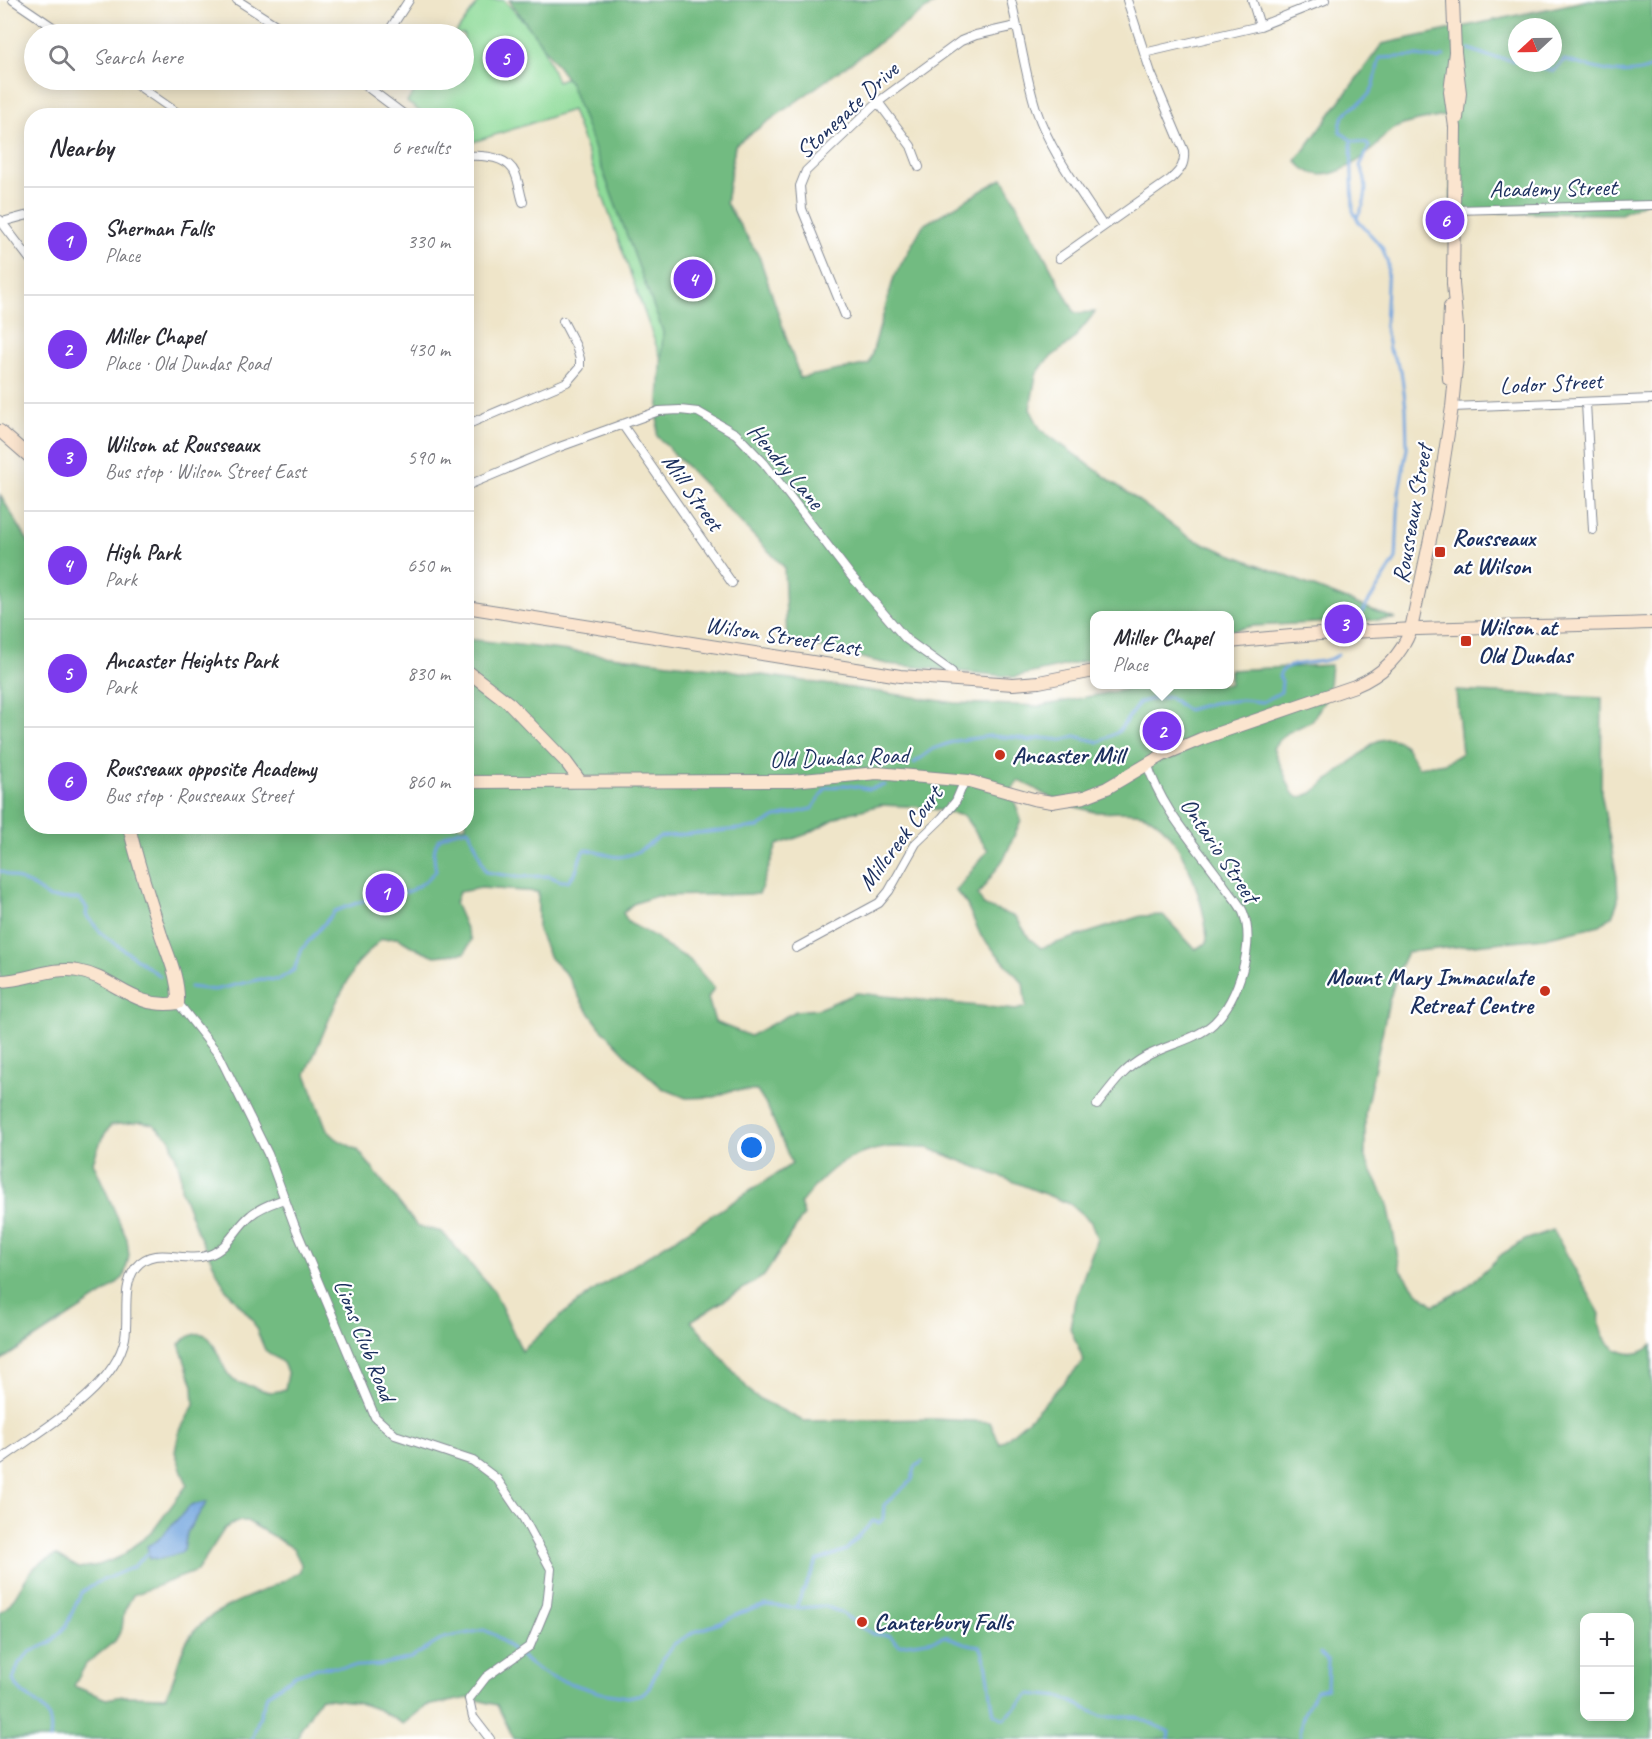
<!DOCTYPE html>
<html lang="en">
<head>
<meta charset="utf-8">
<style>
	body { margin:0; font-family:Caveat,sans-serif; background:#f2f2f3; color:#2b2b33 }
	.controls { position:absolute; right:18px; bottom:18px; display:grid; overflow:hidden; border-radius:12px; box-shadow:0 3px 15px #0003 }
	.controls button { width:54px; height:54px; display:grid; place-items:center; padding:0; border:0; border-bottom:2px solid #e1e1e2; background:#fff; color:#2b2b33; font:30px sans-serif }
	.compass { position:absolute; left:1508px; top:18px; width:54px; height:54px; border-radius:50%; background:#fff; box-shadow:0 3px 15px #0003; rotate:248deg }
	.you { position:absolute; left:752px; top:1148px; width:21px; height:21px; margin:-15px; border:4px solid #fff; border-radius:50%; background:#1a73e8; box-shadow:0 0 0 9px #1a73e833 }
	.badge { display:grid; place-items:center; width:39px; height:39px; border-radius:50%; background:#7c3aed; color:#fff; font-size:20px; font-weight:700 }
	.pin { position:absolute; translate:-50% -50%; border:3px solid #fff; box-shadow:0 2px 6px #0006 }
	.popup { position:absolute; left:1090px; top:611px; width:144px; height:78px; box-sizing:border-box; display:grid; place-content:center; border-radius:12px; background:#fff; filter:drop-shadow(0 2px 4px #0005); font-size:20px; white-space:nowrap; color:#7c7c81 }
	.popup b { font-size:22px; color:#2b2b33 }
	.popup::after { content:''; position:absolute; left:50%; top:100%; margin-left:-12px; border:12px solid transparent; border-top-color:#fff }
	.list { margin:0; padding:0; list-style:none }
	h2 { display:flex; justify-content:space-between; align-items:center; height:78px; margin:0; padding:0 24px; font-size:26px }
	h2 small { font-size:20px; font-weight:400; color:#7c7c81 }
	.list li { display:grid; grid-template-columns:39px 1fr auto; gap:18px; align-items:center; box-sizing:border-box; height:108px; padding:0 24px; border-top:2px solid #e1e1e2 }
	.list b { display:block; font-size:22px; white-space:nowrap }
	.list p { margin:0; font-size:20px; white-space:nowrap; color:#7c7c81 }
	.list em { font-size:20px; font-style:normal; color:#7c7c81 }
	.icon { flex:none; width:33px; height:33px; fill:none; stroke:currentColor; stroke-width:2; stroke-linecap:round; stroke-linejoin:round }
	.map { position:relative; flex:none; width:1652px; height:1739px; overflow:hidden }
	.search { position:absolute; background:#fff; box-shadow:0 3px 15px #0003; left:24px; top:24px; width:450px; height:66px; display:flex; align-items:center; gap:15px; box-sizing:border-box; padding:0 21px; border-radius:33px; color:#7c7c81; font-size:22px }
	.panel { position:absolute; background:#fff; box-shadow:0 3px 15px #0003; left:24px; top:108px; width:450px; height:726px; border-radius:24px }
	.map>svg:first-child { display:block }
</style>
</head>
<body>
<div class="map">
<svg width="1652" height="1739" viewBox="0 0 1652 1739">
	<rect width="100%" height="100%" fill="#fff"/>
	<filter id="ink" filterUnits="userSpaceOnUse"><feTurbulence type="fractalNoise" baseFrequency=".0167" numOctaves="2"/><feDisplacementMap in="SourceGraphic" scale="12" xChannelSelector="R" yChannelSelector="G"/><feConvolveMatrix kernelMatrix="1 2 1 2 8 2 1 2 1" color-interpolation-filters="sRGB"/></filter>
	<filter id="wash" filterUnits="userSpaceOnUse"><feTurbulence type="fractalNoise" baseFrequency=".008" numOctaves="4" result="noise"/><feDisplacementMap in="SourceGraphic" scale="24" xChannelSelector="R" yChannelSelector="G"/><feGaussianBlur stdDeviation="1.35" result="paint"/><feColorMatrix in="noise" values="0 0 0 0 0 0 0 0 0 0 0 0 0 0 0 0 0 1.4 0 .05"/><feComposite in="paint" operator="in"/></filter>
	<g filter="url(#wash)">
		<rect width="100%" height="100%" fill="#efe5c9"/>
		<path fill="#8edb99" stroke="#54857c" stroke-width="1.5" d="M 480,0 L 504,0 L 538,36 L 557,81 L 611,61 L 735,145 L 726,203 L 679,401 L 660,356 L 572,110 L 467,144 L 466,116 L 425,115 L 407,102 L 423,80 L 464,80 L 464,34 L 455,34 Z"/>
		<path fill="#72bb81" stroke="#467570" stroke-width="1.5" fill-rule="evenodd" d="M 509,0 L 939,0 L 735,145 L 726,203 L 759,256 L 800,378 L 869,364 L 894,277 L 923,225 L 1003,178 L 1075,313 L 1095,312 L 1072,341 L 1046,361 L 1036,375 L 1030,409 L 1041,430 L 1190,538 L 1395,619 L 1252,626 L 1230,631 L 1230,616 L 1094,616 L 1094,659 L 1014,677 L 887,664 L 787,640 L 784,567 L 657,436 L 663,332 L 570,83 Z
			M 1589,0 L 1652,0 L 1652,199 L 1621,214 L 1451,212 L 1450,121 L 1443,116 C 1426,120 1403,122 1389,132 C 1383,136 1379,144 1373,149 C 1357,163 1327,184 1306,170 C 1302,168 1299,164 1296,161 L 1382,44 ZM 1517,27 L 1553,27 L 1553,63 L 1517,63 Z
			M 0,495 L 28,541 L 31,545 L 32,826 L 466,826 L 467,639 L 720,669 L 955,703 L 1041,706 L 1147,685 L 1230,684 L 1230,670 L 1331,665 L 1328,695 L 1312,721 L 1285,734 L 1273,748 L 1292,792 L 1299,798 L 1312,793 L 1366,750 C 1375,738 1394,734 1405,746 C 1410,752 1414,761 1418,767 L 1445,763 L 1462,753 L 1456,691 L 1602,698 L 1601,793 L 1617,877 L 1618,901 L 1612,916 L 1600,925 L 1544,938 L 1407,952 L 1399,969 L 1389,1001 L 1365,1113 L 1365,1158 L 1388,1204 L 1400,1269 L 1416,1291 L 1434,1305 L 1465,1289 L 1502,1254 L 1525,1240 L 1553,1230 L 1600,1314 C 1595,1343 1629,1367 1652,1345 L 1652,1739 L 514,1739 L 497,1705 L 469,1698 L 426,1706 L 403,1724 L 379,1710 L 357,1702 L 320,1698 L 300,1730 L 298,1739 L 0,1739 L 0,1612 C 14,1606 22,1579 35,1567 C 40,1562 49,1559 56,1555 L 79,1568 L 99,1565 L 120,1557 L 152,1532 L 187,1485 L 175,1452 L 179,1432 L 194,1405 L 193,1386 L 179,1344 C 217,1310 214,1367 235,1381 C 240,1384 248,1385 254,1387 C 268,1392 271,1394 285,1389 L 288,1374 L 283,1363 L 265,1350 L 252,1319 L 225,1288 L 197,1231 L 181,1190 L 180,1170 L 170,1139 L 153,1124 L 141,1122 L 111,1125 L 102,1138 L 93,1162 L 127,1239 L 129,1256 L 124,1277 L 105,1293 L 0,1361 ZM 1018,781 C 1028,783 1033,788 1042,793 C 1055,800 1075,807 1090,811 C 1106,815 1130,809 1145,815 C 1182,830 1207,907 1207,943 L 1195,949 L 1163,915 L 1141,916 L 1041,948 L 1029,938 L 1016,917 L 984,906 L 978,895 L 1005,857 L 1021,820 L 1011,791 ZM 881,805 L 924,807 L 964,816 L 988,850 L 956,891 L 967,905 L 981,936 L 1023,983 L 1026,1007 L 1016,1010 L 857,993 L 818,1009 L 796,1011 L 750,1036 L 715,1022 L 708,998 L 714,988 L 689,959 L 667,947 L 656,937 L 629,923 L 623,913 L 633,904 L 656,896 L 759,894 L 777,845 L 807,834 L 842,815 ZM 481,888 L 538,892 L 538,930 L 550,958 L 567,975 L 583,1004 L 600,1027 L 633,1062 L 662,1088 L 686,1098 L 715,1097 L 732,1090 L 757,1091 L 768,1108 L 792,1164 L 596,1289 L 563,1314 L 522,1351 L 494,1291 L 442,1232 L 417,1226 L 358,1150 L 338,1140 L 327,1130 L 306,1074 L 336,1003 L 357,964 L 381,939 L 398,938 L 411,946 L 435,956 L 465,953 L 471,940 L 455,903 L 459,892 ZM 890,1147 L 928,1148 L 1070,1204 L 1091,1222 L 1097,1239 L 1075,1300 L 1070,1328 L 1084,1361 L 1028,1420 L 1000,1444 L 990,1422 L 933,1419 L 803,1421 L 754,1396 L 691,1321 L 764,1276 L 804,1215 L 800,1204 C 827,1170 846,1153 890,1147 ZM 206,1502 L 187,1532 L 184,1549 L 157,1541 L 191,1505 ZM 239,1521 L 247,1521 L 293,1548 L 301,1564 L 300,1571 C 264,1597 213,1600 187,1641 C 176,1660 177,1679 165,1697 L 123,1696 L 106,1699 L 74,1686 L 86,1664 L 115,1641 L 122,1629 L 124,1612 L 133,1595 L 197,1571 L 225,1528 ZM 1584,1618 L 1630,1618 L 1630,1716 L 1584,1716 Z"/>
		<path fill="#72a5de" stroke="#466a9e" stroke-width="1.5" d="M 207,1502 L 187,1532 L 184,1549 L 180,1553 L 160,1559 L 150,1558 L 147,1546 L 157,1541 L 191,1505 Z"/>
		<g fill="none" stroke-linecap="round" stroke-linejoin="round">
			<path stroke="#72a5de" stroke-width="3" d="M 1469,49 L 1488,56 L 1517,61
				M 1524,63 L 1554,71 L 1564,60 C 1591,67 1624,80 1652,67
				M 1351,140 L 1367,143 L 1369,147 L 1360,166 C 1369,183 1367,202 1357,217
				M 1361,614 L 1396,559 L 1399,492 L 1407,448 L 1406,408 L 1401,370 L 1389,349 L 1385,326 L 1388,264 L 1382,247 L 1359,222 L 1353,211 L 1351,140 L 1340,132 C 1339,105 1365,108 1373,87 C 1376,78 1377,67 1380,58 L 1417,56 L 1437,59 L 1444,56
				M 914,763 L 933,749 L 955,741 L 990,736 L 1018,738 L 1029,741 L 1042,738 L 1062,740 L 1075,736 L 1099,742 L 1118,732 L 1139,703 L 1148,700 L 1169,697 L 1187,710 L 1212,703 L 1242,700 L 1263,702 L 1281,692 L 1282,681 L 1279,676 C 1286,657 1319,668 1338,655
				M 0,871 L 31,885 L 50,898 L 79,899 L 87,908 L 86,915 L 102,934 L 160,976
				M 190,987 L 214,990 L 261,979 L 278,980 L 294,970 L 302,949 L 335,911 L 385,893 L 408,892 L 423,883 L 436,871 C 429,839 440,834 468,829 C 476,842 479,857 486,872 L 516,877 L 549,876 L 561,881 L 568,881 C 582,868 576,861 584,850 C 594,849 602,854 612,856 C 629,860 646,847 659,837 L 759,827 L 776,817 L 812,809 L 826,788 L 846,785 L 869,789 L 885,785
				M 796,1607 L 817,1561 L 846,1550 L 873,1521 L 879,1523 L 883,1519 L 884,1505 L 912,1480 L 915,1467 L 922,1462
				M 50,1739 C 56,1700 25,1705 13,1680 L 19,1663 L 30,1652 L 50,1643 L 66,1626 L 81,1593 L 92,1585 L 133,1567 L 148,1553
				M 252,1739 L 267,1695 L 295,1675 L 317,1668 L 379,1665 L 411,1658 L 444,1638 L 484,1630 L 495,1635 L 538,1670 L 553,1678 L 601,1693 L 628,1697 L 642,1694 L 649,1688 L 662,1660 L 674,1644 L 694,1632 L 723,1622 L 740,1613 L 766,1605 L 796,1608 L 825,1606 L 842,1613 L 862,1628 L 873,1634 L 890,1636 L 899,1645 L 934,1640 L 945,1636 L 967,1644 L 980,1646 C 990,1667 989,1691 994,1714 L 1004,1719 L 1030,1694 L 1062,1697 L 1103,1717 L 1137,1717 L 1170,1732 L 1169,1739
				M 1301,1739 C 1298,1721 1308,1704 1317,1690 L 1327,1688 L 1328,1660 L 1320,1653"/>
		</g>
	</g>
	<g filter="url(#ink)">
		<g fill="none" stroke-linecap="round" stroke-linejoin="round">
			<defs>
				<path id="street" d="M 13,0 L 63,34
					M 237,0 L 290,34
					M 1011,0 C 1020,36 1025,74 1036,109 C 1050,151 1079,189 1103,226
					M 1252,0 L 1260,26
					M 387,34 L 409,0
					M 1144,53 L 1260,26 L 1325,0
					M 130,80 L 182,116
					M 358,80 L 406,116
					M 878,102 L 911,146 L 919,167
					M 466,156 C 483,155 507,156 515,173 C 519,182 520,193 523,202
					M 1455,210 L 1652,205
					M 0,220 L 32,262
					M 2,222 L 32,214
					M 1059,258 L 1171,179 C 1181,170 1185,164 1184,151 L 1151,73 L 1127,0
					M 845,315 L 802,209 L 800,186 L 806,171 L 878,102 L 961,41 L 976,35 L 1016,26
					M 1586,403 L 1593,530
					M 1452,407 L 1652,399
					M 622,424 L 732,583
					M 466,425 L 567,382 L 580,367 L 580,359 L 576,346 L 563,321
					M 466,486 L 554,449 L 659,411 L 680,410 L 698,412 L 736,434 L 764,463 L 852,577 L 906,639 L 952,672 L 955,681
					M 796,948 L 879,903 L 889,891 L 916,843 L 942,818 L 956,801 L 965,780
					M 178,1003 L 219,1055 L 268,1154 L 294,1224 L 375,1417 L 395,1435 L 473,1461 L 497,1479 L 524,1519 L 551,1569 L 547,1605 L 530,1646 L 486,1677 L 469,1699 L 473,1717 L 490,1739
					M 1097,1105 C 1111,1087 1124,1068 1145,1057 C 1166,1045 1196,1040 1214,1023 C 1238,999 1256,944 1243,912 C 1239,902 1228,892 1222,882 C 1195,844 1161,809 1147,763
					M 0,1460 C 39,1431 115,1390 125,1338 C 129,1317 121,1286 136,1267 C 155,1244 183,1264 209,1255 C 228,1249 236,1227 251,1215 C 260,1207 273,1203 284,1199"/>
				<path id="secondary" d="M 1453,0 L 1455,52 L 1460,93 L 1457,118
					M 1449,379 L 1448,357 L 1450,307
					M 0,431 L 32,459
					M 466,607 L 900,676 L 1013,684 L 1039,682 L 1094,671
					M 1230,642 C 1370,626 1511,628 1652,623
					M 466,670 L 510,704 L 566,762 L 580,781
					M 466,782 L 792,781 L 877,773 L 969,781 L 1033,799 L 1052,802 L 1064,800 L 1084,797 L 1107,788 L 1163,755 L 1201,739 L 1355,686 C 1382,675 1401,656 1411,629 L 1436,511 L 1452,407 L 1457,357 L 1457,327 L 1453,284 L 1455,127 L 1450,92 L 1455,52
					M 0,981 C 26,981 52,966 78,971 C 116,978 133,1010 178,1003 C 179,978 169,958 161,935 C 150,899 137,863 129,826"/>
			</defs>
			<use href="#street" stroke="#858a94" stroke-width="10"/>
			<use href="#secondary" stroke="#858a94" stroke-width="14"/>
			<use href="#street" stroke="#fff" stroke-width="8"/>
			<use href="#secondary" stroke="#fbe5cf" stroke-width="12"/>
		</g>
	</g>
	<g fill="#c8321e" stroke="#fff" stroke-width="2">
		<rect x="1434" y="546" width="12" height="12" rx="3"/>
		<rect x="1460" y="635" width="12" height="12" rx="3"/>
		<circle cx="1000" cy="755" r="6"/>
		<circle cx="1545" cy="991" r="6"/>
		<circle cx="862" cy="1622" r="6"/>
	</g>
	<g text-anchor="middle" stroke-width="4.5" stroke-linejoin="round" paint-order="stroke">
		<g font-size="24" fill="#1b2f5e" stroke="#fff">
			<text transform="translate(847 110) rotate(-43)" y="8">Stonegate Drive</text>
			<text transform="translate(1553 188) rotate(-1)" y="8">Academy Street</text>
			<text transform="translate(1551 383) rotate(-3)" y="8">Lodor Street</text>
			<text transform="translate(786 466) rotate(50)" y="8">Hendry Lane</text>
			<text transform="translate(693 492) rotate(55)" y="8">Mill Street</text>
			<text transform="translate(1412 514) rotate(-80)" y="8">Rousseaux Street</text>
			<text transform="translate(783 636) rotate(9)" y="8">Wilson Street East</text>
			<text transform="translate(839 757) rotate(-2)" y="8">Old Dundas Road</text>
			<text transform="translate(900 838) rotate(-53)" y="8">Millcreek Court</text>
			<text transform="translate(1220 850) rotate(56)" y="8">Ontario Street</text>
			<text transform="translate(365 1340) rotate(68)" y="8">Lions Club Road</text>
		</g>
		<g font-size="24" font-weight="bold" fill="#1b2f5e" stroke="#fff" text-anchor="start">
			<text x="1452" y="546">Rousseaux<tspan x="1452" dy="28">at Wilson</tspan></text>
			<text x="1478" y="635">Wilson at<tspan x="1478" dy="28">Old Dundas</tspan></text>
			<text x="1012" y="763">Ancaster Mill</text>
			<text x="1533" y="985" text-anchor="end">Mount Mary Immaculate<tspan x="1533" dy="28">Retreat Centre</tspan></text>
			<text x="874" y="1630">Canterbury Falls</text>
		</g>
	</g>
</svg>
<div class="controls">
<button>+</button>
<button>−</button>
</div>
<svg class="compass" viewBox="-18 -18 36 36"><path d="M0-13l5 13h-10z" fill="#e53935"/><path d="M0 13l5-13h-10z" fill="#7c7c81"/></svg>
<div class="you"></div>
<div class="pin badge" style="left:385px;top:893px">1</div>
<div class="pin badge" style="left:1162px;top:731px">2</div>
<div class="popup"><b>Miller Chapel</b>Place</div>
<div class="pin badge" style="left:1344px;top:624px">3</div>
<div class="pin badge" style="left:693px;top:279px">4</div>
<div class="pin badge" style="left:505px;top:58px">5</div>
<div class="pin badge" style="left:1445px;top:220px">6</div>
<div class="search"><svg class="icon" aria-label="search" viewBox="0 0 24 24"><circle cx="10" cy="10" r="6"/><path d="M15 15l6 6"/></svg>Search here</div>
<section class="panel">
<h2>Nearby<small>6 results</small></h2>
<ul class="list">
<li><span class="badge">1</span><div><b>Sherman Falls</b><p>Place</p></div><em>330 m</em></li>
<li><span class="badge">2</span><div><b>Miller Chapel</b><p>Place · Old Dundas Road</p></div><em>430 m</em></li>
<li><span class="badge">3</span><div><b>Wilson at Rousseaux</b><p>Bus stop · Wilson Street East</p></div><em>590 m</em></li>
<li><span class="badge">4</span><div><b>High Park</b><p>Park</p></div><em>650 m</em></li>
<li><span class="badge">5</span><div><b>Ancaster Heights Park</b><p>Park</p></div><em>830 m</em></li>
<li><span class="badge">6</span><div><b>Rousseaux opposite Academy</b><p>Bus stop · Rousseaux Street</p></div><em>860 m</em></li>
</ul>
</section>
</div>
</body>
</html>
